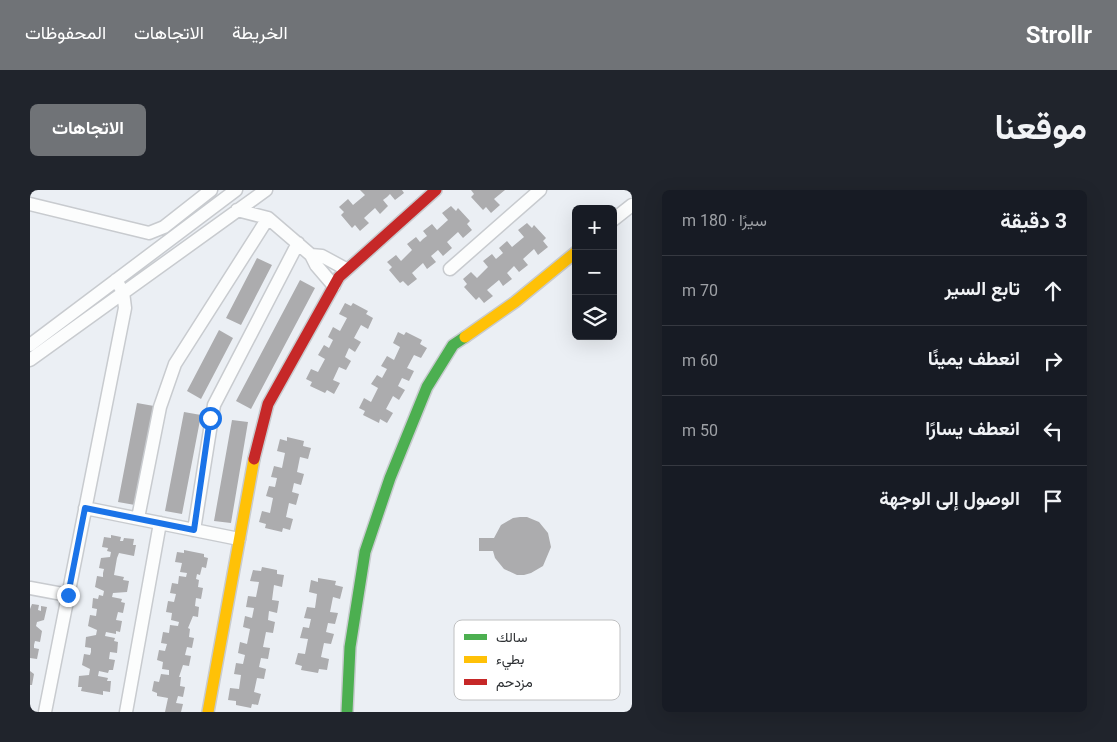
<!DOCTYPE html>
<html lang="ar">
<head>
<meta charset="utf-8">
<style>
	body { margin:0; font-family:Roboto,Vazirmatn,sans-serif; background:#20242c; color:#f1f3f6; direction:rtl }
	.controls { position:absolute; right:15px; top:15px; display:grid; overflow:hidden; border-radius:8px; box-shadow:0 5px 20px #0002 }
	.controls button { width:45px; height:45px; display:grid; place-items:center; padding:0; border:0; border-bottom:1px solid #363941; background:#171b24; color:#f1f3f6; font:25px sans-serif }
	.stop { position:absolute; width:15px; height:15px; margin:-11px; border:4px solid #1a73e8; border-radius:50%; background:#fff }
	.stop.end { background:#1a73e8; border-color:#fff; box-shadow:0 1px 5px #0008 }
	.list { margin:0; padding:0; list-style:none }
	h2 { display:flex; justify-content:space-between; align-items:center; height:65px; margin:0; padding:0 20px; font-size:21px }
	h2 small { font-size:16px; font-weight:400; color:#9ea1a6 }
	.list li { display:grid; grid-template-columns:32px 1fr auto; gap:15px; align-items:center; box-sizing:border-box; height:70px; padding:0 20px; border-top:1px solid #363941 }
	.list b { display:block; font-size:19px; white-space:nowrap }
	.list em { font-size:16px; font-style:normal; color:#9ea1a6 }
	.icon { flex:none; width:28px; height:28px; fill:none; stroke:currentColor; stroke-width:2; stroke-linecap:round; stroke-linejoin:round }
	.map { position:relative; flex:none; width:602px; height:522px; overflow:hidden; direction:ltr; border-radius:8px }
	header { display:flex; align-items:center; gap:30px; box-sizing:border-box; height:70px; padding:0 25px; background:#707377; color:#fff }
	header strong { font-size:24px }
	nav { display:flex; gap:28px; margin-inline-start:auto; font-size:18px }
	.intro { display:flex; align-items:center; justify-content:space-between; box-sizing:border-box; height:120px; padding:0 30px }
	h1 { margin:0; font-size:35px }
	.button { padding:12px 22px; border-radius:8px; background:#707377; color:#fff; font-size:18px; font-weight:700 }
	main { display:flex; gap:30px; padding:0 30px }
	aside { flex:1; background:#171b24; border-radius:8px; box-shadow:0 5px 20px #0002 }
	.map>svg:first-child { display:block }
</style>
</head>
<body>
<header>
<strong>Strollr</strong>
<nav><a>الخريطة</a><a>الاتجاهات</a><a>المحفوظات</a></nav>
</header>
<div class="intro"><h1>موقعنا</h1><a class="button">الاتجاهات</a></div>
<main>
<aside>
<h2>3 دقيقة<small>سيرًا · 180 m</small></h2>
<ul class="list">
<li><svg class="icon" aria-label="ahead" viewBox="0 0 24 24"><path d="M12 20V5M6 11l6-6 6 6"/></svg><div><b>تابع السير</b></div><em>70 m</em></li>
<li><svg class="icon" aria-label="right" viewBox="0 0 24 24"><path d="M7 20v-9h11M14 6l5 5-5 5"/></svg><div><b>انعطف يمينًا</b></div><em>60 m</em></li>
<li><svg class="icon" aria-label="left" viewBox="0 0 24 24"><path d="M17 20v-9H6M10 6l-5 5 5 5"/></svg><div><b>انعطف يسارًا</b></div><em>50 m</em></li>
<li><svg class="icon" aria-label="arrive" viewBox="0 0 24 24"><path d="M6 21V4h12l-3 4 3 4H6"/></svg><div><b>الوصول إلى الوجهة</b></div></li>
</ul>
</aside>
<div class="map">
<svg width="602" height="522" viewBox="0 0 602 522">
	<rect width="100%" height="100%" fill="#ebeff4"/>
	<path fill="#acacae" d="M 330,0 L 372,0 L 374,3 L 365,10 L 360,4 L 357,7 L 353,10 L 358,16 L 350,24 L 345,18 L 334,28 L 339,33 L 330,41 L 325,35 L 322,38 L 311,25 L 314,22 L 309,17 L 318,9 L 323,15 L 335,5 Z
		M 441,0 L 475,0 L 464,9 L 470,15 L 461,23 L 456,17 L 453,20 L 441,7 L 444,4 Z
		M 421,16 L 426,21 L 428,18 L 440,31 L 437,34 L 442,40 L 433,48 L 428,42 L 417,52 L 422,58 L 413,66 L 408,60 L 401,66 L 406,72 L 397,79 L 393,73 L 382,83 L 387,89 L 378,96 L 373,91 L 370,93 L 359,80 L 362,77 L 357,72 L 366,65 L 371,71 L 382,60 L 377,54 L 386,47 L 390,52 L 393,49 L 397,46 L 393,41 L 402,34 L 407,40 L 418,30 L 412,23 Z
		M 497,33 L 502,38 L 504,35 L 516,48 L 513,51 L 518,57 L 508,65 L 504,59 L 493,69 L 498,75 L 489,82 L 484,76 L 477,83 L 482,89 L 473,96 L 469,90 L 457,100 L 463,106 L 454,113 L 449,107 L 446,110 L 434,97 L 437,94 L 433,89 L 441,82 L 447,88 L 458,77 L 453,71 L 462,64 L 466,69 L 473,63 L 469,58 L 477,51 L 482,57 L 494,47 L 488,40 Z
		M 227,68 L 242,75 L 211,135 L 196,128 Z
		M 270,90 L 285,98 L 221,219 L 206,211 Z
		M 315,113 L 321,116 L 323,113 L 338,121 L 336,124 L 343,128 L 338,139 L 331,135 L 324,148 L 331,152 L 325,162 L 319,158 L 315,167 L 321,171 L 316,180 L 309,177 L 303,190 L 310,193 L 304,204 L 297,200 L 295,203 L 280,196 L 282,192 L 276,189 L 281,179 L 288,182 L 295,169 L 288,165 L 294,155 L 299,158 L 303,150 L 298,147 L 303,137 L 310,141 L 317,128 L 309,124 Z
		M 189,140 L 203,148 L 171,209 L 157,201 Z
		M 368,142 L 374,145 L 376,142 L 392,150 L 390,154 L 397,158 L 391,168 L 384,165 L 377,178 L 384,181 L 379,191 L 372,188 L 368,196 L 375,200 L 369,210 L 363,206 L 356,219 L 363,223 L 357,233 L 350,229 L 349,233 L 333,225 L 335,221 L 329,218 L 334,208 L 341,212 L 348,198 L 341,194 L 347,185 L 352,188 L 357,179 L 351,176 L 357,166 L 364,170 L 370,157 L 363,153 Z
		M 107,213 L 124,216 L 105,315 L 88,312 Z
		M 154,222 L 171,225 L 152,324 L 135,321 Z
		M 202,230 L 218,232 L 201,333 L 184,331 Z
		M 257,247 L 274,251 L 273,256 L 281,258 L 278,269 L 270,267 L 267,282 L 274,284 L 271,295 L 264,293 L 262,302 L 269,304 L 266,315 L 259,313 L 256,327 L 263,329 L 260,340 L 253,338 L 252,342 L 235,338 L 236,334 L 229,332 L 232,321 L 240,323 L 243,308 L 236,306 L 239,296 L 245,297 L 247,288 L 241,287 L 244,276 L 252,278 L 255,263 L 247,261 L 250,249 L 257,251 Z
		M 490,327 L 497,327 L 509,332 L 518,343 L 521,357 L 513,376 L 501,383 L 494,385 L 487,385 L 474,379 L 465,368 L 463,361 L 449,361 L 449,348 L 464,348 L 471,335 L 483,328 Z
		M 81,345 L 91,347 L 90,351 L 93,351 L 94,348 L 104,349 L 103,355 L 106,355 L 104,366 L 89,363 L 87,368 L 84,385 L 94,387 L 93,390 L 99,391 L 97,402 L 83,403 L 82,407 L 92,409 L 91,412 L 95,413 L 93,423 L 88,422 L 86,430 L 92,431 L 90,442 L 86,441 L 86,444 L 76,442 L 75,446 L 85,448 L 84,451 L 88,452 L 87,463 L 80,462 L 79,469 L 85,470 L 83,480 L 79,480 L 78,483 L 69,481 L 68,486 L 78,488 L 77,491 L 81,491 L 80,502 L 73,501 L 73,505 L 51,501 L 52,497 L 48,497 L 49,486 L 59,485 L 60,479 L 52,475 L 54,464 L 60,465 L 61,462 L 61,458 L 55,457 L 56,447 L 66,445 L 67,440 L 58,436 L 60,425 L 66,426 L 67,419 L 62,418 L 63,408 L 68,409 L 69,405 L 73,406 L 74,401 L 65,397 L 67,386 L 73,387 L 73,383 L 74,379 L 69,378 L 71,368 L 80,367 L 81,362 L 77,361 L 78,358 L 72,357 L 74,347 L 81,348 Z
		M 154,360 L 174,364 L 174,367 L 178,368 L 176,378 L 172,377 L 170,385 L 167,384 L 166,389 L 169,390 L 168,397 L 173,398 L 171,409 L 166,408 L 165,416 L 169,417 L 168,427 L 163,426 L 158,438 L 160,439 L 159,447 L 164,448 L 162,458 L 157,457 L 155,465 L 161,466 L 159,476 L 153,475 L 149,487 L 151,487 L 150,496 L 155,497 L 153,507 L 148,506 L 146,513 L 153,514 L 151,522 L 135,522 L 138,508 L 127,506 L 127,503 L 122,501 L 124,491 L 129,492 L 131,484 L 139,485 L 139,480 L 132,479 L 133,472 L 127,470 L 129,460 L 135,461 L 137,454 L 131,453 L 133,442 L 139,443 L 140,435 L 148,436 L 149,432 L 141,430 L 142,423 L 136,422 L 138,411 L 144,412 L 146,404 L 140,403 L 142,393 L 148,394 L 149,386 L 156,387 L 157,383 L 150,382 L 152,373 L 145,372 L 147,362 L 154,363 Z
		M 232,377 L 247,380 L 247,384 L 254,385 L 252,397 L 244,395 L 242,410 L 249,411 L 247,423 L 239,421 L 238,430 L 245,432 L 243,443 L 236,442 L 233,457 L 240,458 L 238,469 L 231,468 L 229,477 L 236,479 L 234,489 L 227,488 L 224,502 L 231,504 L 228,515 L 222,514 L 221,518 L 206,515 L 206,511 L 198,510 L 200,498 L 209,499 L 211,485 L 204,484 L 206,473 L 213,474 L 215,465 L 208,463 L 210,452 L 217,454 L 220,439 L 213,437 L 215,426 L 222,428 L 224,418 L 216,417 L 218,406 L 226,407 L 229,392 L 220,391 L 223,380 L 231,381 Z
		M 288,388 L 306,391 L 305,395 L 313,397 L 310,409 L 303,407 L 300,422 L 308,423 L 305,434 L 298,433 L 296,442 L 304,444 L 301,454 L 294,453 L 291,467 L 299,469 L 297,480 L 289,479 L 288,483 L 271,480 L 272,476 L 265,474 L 268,463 L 275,464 L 278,449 L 270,448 L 273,437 L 279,438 L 281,429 L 274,428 L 277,417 L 285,418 L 287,404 L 279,402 L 281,390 L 288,392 Z
		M 2,414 L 9,415 L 8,420 L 11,421 L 11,416 L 17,417 L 14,430 L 7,432 L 6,436 L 12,441 L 10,452 L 5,451 L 4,455 L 4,458 L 9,459 L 7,469 L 0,468 L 0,419 Z
		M 0,481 L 4,484 L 2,495 L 0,495 Z"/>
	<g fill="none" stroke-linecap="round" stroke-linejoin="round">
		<defs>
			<path id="street" d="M 0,14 L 119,43 L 134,37 L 181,0
				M 207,20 L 238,28 L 281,65 L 286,75 L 304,96
				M 583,30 L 602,15
				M 281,65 L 292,66 L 316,79
				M 420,79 L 510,0
				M 0,155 L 206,0
				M 0,170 L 236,0
				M 55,318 L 209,349
				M 108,328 L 130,217 L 145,174 L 238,28
				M 164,340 L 184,215 L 268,53
				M 0,398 L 38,405
				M 15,522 L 95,118 L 93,102 L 86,90
				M 96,522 L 130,333"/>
			<path id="fast" d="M 317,522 L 320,457 L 335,362 L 360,288 L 397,197 L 423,155 L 435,147"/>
			<path id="slow" d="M 435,147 L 485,112 L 546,62
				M 178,522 L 224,269"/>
			<path id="jam" d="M 224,269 L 238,214 L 309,87 L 406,0"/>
		</defs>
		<use href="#street" stroke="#c8cbcf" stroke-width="15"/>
		<use href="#fast" stroke="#c8cbcf" stroke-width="14"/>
		<use href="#slow" stroke="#c8cbcf" stroke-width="14"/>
		<use href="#jam" stroke="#c8cbcf" stroke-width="14"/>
		<use href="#street" stroke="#fcfdfd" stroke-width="12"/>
		<use href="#fast" stroke="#4caf50" stroke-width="11"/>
		<use href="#slow" stroke="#ffc107" stroke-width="11"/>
		<use href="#jam" stroke="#c62828" stroke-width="11"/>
	</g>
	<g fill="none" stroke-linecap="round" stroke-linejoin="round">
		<path stroke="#1a73e8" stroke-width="6" d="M 38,405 L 55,318 L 164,340 L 180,228"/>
	</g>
	<rect x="424" y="430" width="166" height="80" rx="8" fill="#fff" stroke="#c0c1c2" stroke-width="1"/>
	<rect x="434" y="444" width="23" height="6" fill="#4caf50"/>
	<rect x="434" y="466" width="23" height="7" fill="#ffc107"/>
	<rect x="434" y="489" width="23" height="6" fill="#c62828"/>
	<g font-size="14" fill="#2d3033">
		<text x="466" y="452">سالك</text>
		<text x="466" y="474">بطيء</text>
		<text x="466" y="497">مزدحم</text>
	</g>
</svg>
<div class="controls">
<button>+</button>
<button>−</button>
<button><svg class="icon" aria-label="layers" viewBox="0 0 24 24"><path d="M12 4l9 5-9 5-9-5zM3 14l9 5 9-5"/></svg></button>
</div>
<div class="stop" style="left:180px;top:228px"></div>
<div class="stop end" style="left:38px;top:405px"></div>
</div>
</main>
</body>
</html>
